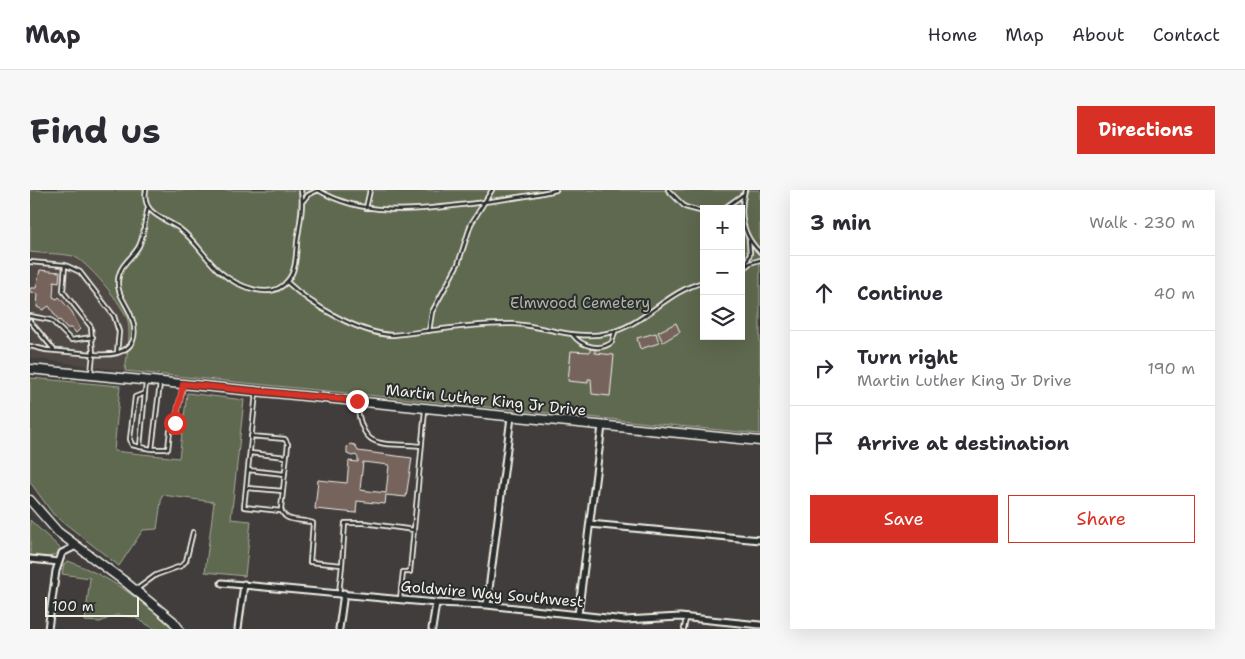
<!DOCTYPE html>
<html lang="en">
<head>
<meta charset="utf-8">
<style>
	body { margin:0; font-family:"Shantell Sans",sans-serif; background:#f7f7f7; color:#2b2b33 }
	.controls { position:absolute; right:15px; top:15px; display:grid; overflow:hidden; border-radius:0px; box-shadow:0 5px 20px #0002 }
	.controls button { width:45px; height:45px; display:grid; place-items:center; padding:0; border:0; border-bottom:1px solid #e1e1e2; background:#fff; color:#2b2b33; font:25px sans-serif }
	.scale { position:absolute; left:15px; bottom:12px; width:94px; box-sizing:border-box; padding-left:5px; border:2px solid #f4f1e8; border-top:0; font-size:14px; line-height:18px; white-space:nowrap; color:#f4f1e8; -webkit-text-stroke:4px #2a2d2e; paint-order:stroke }
	.stop { position:absolute; width:15px; height:15px; margin:-11px; border:4px solid #d93025; border-radius:50%; background:#fff }
	.stop.end { background:#d93025; border-color:#fff; box-shadow:0 1px 5px #0008 }
	.list { margin:0; padding:0; list-style:none }
	h2 { display:flex; justify-content:space-between; align-items:center; height:65px; margin:0; padding:0 20px; font-size:21px }
	h2 small { font-size:16px; font-weight:400; color:#7c7c81 }
	.list li { display:grid; grid-template-columns:32px 1fr auto; gap:15px; align-items:center; box-sizing:border-box; height:75px; padding:0 20px; border-top:1px solid #e1e1e2 }
	.list b { display:block; font-size:19px; white-space:nowrap }
	.list p { margin:0; font-size:16px; white-space:nowrap; color:#7c7c81 }
	.list em { font-size:16px; font-style:normal; color:#7c7c81 }
	.actions { display:flex; gap:10px; padding:15px 20px }
	.actions a { flex:1; padding:11px 0; border:1px solid #d93025; border-radius:0px; text-align:center; font-size:18px; color:#d93025 }
	.actions .main { background:#d93025; color:#fff }
	.icon { flex:none; width:28px; height:28px; fill:none; stroke:currentColor; stroke-width:2; stroke-linecap:round; stroke-linejoin:round }
	.map { position:relative; flex:none; width:730px; height:439px; overflow:hidden; border-radius:0px }
	header { display:flex; align-items:center; gap:30px; box-sizing:border-box; height:70px; padding:0 25px; background:#fff; border-bottom:1px solid #e1e1e2 }
	header strong { font-size:24px }
	nav { display:flex; gap:28px; margin-inline-start:auto; font-size:18px }
	.intro { display:flex; align-items:center; justify-content:space-between; box-sizing:border-box; height:120px; padding:0 30px }
	h1 { margin:0; font-size:35px }
	.button { padding:12px 22px; border-radius:0px; background:#d93025; color:#fff; font-size:18px; font-weight:700 }
	main { display:flex; gap:30px; padding:0 30px }
	aside { flex:1; background:#fff; border-radius:0px; box-shadow:0 5px 20px #0002 }
	.map>svg:first-child { display:block }
</style>
</head>
<body>
<header>
<strong>Map</strong>
<nav><a>Home</a><a>Map</a><a>About</a><a>Contact</a></nav>
</header>
<div class="intro"><h1>Find us</h1><a class="button">Directions</a></div>
<main>
<div class="map">
<svg width="730" height="439" viewBox="0 0 730 439">
	<rect width="100%" height="100%" fill="#403d3c"/>
	<filter id="ink" filterUnits="userSpaceOnUse"><feTurbulence type="fractalNoise" baseFrequency=".02" numOctaves="2"/><feDisplacementMap in="SourceGraphic" scale="10" xChannelSelector="R" yChannelSelector="G"/><feConvolveMatrix kernelMatrix="1 2 1 2 8 2 1 2 1" color-interpolation-filters="sRGB"/></filter>
	<g filter="url(#ink)">
		<path fill="#504845" d="M 0,62 L 43,66 L 53,72 L 91,116 L 97,129 L 100,145 L 95,181 L 0,168 Z"/>
		<path fill="#5f6950" stroke="#aaad9c" fill-rule="evenodd" d="M 0,0 L 730,0 L 730,244 L 95,181 C 97,164 101,147 98,131 C 95,117 56,70 43,66 C 30,63 14,64 0,62 ZM 674,19 L 711,19 L 711,146 L 674,146 Z
			M 0,188 L 90,196 L 84,261 L 149,268 L 157,203 L 214,210 L 201,329 L 221,331 L 215,386 L 175,382 L 184,312 L 132,305 L 127,339 L 113,340 L 89,376 L 23,324 L 0,292 Z
			M 0,330 L 31,359 C 23,370 12,367 0,365 Z
			M 38,371 C 77,385 113,410 143,439 L 125,439 L 104,427 L 86,425 L 70,432 L 55,431 L 60,388 L 32,384 L 34,374 Z"/>
		<path fill="#74635b" stroke="#f4f1e8" fill-rule="evenodd" d="M 10,80 L 30,82 L 29,92 L 24,91 L 23,107 L 27,109 L 29,107 L 42,122 L 50,139 L 46,143 L 42,138 L 37,138 L 30,130 L 29,131 L 19,116 L 13,120 L 7,117 L 8,104 L 0,102 L 0,98 L 6,98 Z
			M 646,133 L 650,142 L 633,152 L 628,142 Z
			M 626,143 L 629,153 L 610,159 L 607,148 Z
			M 560,159 L 565,159 L 565,163 L 584,165 L 580,206 L 562,204 L 561,189 L 558,189 L 558,193 L 538,191 L 541,161 L 560,162 Z
			M 320,254 L 325,255 L 328,261 L 382,268 L 376,307 L 356,305 L 355,314 L 327,311 L 326,323 L 285,319 L 288,290 L 317,293 L 319,271 L 328,272 L 328,268 L 326,265 L 322,266 L 317,264 L 317,257 ZM 333,272 L 359,275 L 356,303 L 330,300 Z"/>
		<g fill="none" stroke-linecap="round" stroke-linejoin="round">
			<defs>
				<path id="service" d="M 116,0 C 111,24 135,28 150,39 C 166,51 175,68 189,81 C 205,95 242,113 258,90 C 266,81 266,65 267,53 C 269,36 274,18 271,0
					M 638,0 L 655,17 L 674,22
					M 715,0 C 709,23 712,45 730,62
					M 273,11 L 278,5 L 288,0 C 335,28 387,20 438,14 C 468,10 497,7 526,0
					M 336,18 L 340,0
					M 693,19 L 714,4
					M 0,72 L 35,75 L 50,82 L 84,126 L 89,142 L 87,163
					M 715,77 L 720,64 L 719,51
					M 711,81 L 720,73 L 730,70
					M 257,92 C 281,115 330,144 363,145 C 403,141 444,133 484,134 C 516,136 546,151 578,143 C 615,135 635,102 674,92
					M 0,126 L 21,130 L 41,150 L 63,147
					M 0,131 L 24,160
					M 399,141 L 402,122 L 428,74 L 441,34 L 462,0
					M 543,145 C 551,156 570,162 582,152 L 585,142
					M 0,156 L 16,160 L 63,164 L 61,137 L 33,101 L 35,75
					M 61,183 L 63,164 C 93,167 114,157 100,123 C 95,112 87,103 88,91 C 89,74 102,69 109,56 C 115,44 114,30 118,18
					M 116,192 L 110,257 L 122,259
					M 130,193 L 122,259 L 138,259 L 140,241 L 145,233 L 153,196
					M 226,203 L 214,317 L 251,321
					M 327,213 C 332,262 350,252 391,256
					M 221,246 L 255,249 L 258,254 L 251,319 C 255,334 271,328 283,333 L 280,372 L 312,375 L 309,403
					M 110,257 L 102,255 L 100,249 L 105,207 L 115,203
					M 220,263 L 256,267
					M 218,280 L 255,284
					M 217,298 L 253,301
					M 312,375 L 315,333 L 334,333 L 384,340
					M 107,399 L 126,385 L 151,376 L 156,371 L 163,342
					M 370,409 L 373,382 L 380,382 L 395,220
					M 654,439 L 656,428"/>
				<path id="minor" d="M 560,334 L 730,350
					M 0,369 L 29,372
					M 192,393 L 406,413 L 457,415 L 595,430 L 650,427 L 730,435
					M 457,415 L 481,227
					M 548,425 L 572,236
					M 18,439 L 26,381 L 32,363 L 46,356
					M 208,439 L 214,394
					M 309,439 L 314,403
					M 402,439 L 406,413"/>
				<path id="secondary" d="M 0,179 L 730,251
					M 0,310 L 28,342 L 94,391 L 143,431 L 149,439"/>
			</defs>
			<use href="#service" stroke="#f4f1e8" stroke-width="6"/>
			<use href="#minor" stroke="#f4f1e8" stroke-width="9"/>
			<use href="#secondary" stroke="#f4f1e8" stroke-width="11"/>
			<use href="#service" stroke="#2a2d2e" stroke-width="2.5"/>
			<use href="#minor" stroke="#2a2d2e" stroke-width="5"/>
			<use href="#secondary" stroke="#2a2d2e" stroke-width="8"/>
		</g>
	</g>
	<g fill="none" stroke-linecap="round" stroke-linejoin="round" filter="url(#ink)">
		<path stroke="#d93025" stroke-width="6" d="M 145,233 L 153,194 L 327,211"/>
	</g>
	<g text-anchor="middle" stroke-width="4" stroke-linejoin="round" paint-order="stroke">
		<g font-size="15" fill="#b1b4a4" stroke="#2a2d2e">
			<text x="550" y="118">Elmwood Cemetery</text>
		</g>
		<g font-size="15" fill="#f4f1e8" stroke="#2a2d2e">
			<text transform="translate(456 210) rotate(6)" y="5">Martin Luther King Jr Drive</text>
			<text transform="translate(462 404) rotate(5)" y="5">Goldwire Way Southwest</text>
		</g>
	</g>
</svg>
<div class="controls">
<button>+</button>
<button>−</button>
<button><svg class="icon" aria-label="layers" viewBox="0 0 24 24"><path d="M12 4l9 5-9 5-9-5zM3 14l9 5 9-5"/></svg></button>
</div>
<div class="scale">100 m</div>
<div class="stop" style="left:145px;top:233px"></div>
<div class="stop end" style="left:327px;top:211px"></div>
</div>
<aside>
<h2>3 min<small>Walk · 230 m</small></h2>
<ul class="list">
<li><svg class="icon" aria-label="ahead" viewBox="0 0 24 24"><path d="M12 20V5M6 11l6-6 6 6"/></svg><div><b>Continue</b></div><em>40 m</em></li>
<li><svg class="icon" aria-label="right" viewBox="0 0 24 24"><path d="M7 20v-9h11M14 6l5 5-5 5"/></svg><div><b>Turn right</b><p>Martin Luther King Jr Drive</p></div><em>190 m</em></li>
<li><svg class="icon" aria-label="arrive" viewBox="0 0 24 24"><path d="M6 21V4h12l-3 4 3 4H6"/></svg><div><b>Arrive at destination</b></div></li>
</ul>
<div class="actions"><a class="main">Save</a><a>Share</a></div>
</aside>
</main>
</body>
</html>
